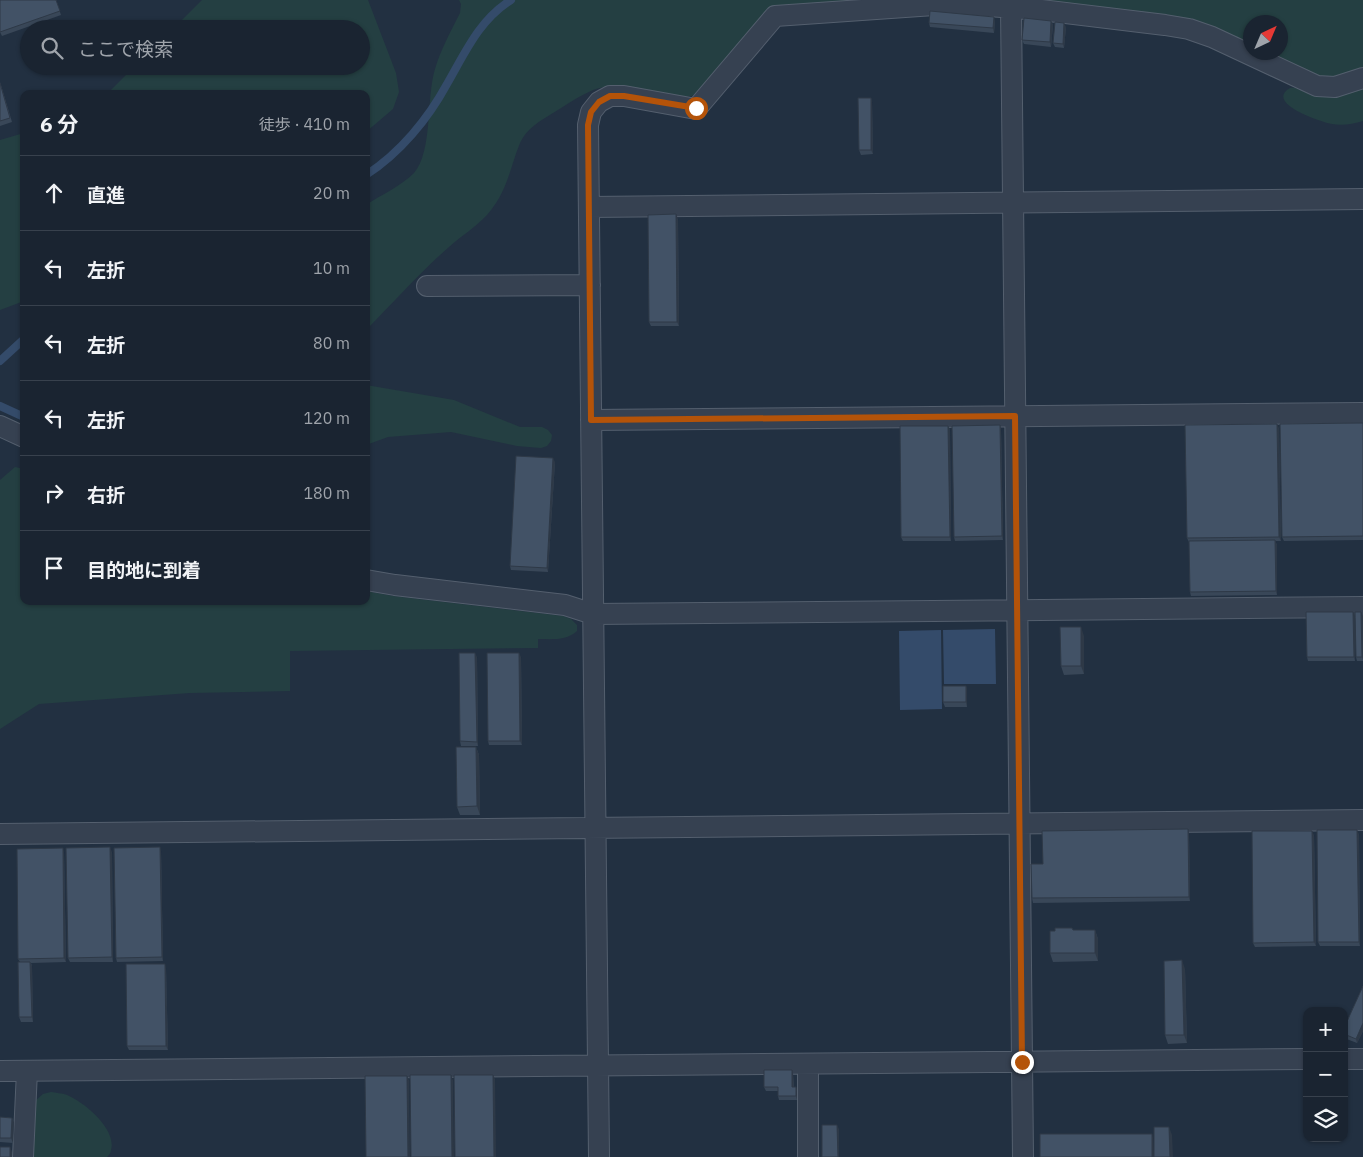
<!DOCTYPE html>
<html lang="ja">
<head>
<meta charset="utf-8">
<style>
	body { margin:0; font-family:"IBM Plex Sans","Noto Sans JP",sans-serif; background:#232c39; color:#f1f3f6 }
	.controls { position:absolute; right:15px; bottom:15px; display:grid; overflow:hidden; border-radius:10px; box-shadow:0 1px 4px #0004 }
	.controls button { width:45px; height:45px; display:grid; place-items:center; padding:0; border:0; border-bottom:1px solid #38414d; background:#1a2431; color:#f1f3f6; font:25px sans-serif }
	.compass { position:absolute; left:1243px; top:15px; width:45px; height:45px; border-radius:50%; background:#1a2431; box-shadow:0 1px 4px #0004; rotate:44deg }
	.stop { position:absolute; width:15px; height:15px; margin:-11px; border:4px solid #b45309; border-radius:50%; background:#fff }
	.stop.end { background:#b45309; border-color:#fff; box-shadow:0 1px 5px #0008 }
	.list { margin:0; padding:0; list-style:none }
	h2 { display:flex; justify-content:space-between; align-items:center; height:65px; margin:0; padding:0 20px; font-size:21px }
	h2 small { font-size:16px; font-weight:400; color:#9fa4ab }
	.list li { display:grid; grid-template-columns:32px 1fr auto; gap:15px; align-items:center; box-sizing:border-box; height:75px; padding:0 20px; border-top:1px solid #38414d }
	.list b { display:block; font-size:19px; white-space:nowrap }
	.list em { font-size:16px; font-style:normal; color:#9fa4ab }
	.icon { flex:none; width:28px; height:28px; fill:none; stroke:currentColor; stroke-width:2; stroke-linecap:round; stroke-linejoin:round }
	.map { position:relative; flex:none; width:1363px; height:1157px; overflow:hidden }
	.search { position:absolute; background:#1a2431; box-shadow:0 1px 4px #0004; left:20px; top:20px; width:350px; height:55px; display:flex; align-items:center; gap:12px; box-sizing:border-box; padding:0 18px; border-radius:28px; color:#9fa4ab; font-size:19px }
	.panel { position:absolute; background:#1a2431; box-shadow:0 1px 4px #0004; left:20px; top:90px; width:350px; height:515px; border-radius:10px }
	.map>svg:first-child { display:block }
</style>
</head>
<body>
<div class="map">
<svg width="1363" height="1157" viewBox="0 0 1363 1157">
	<rect width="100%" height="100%" fill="#223041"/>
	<path fill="#243f42" d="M 202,0 L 368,0 L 396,73 L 399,92 L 393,109 L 366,132 L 366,94 L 107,94 L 135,66 L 361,66 L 361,29 L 173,29 Z
		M 459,0 L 873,0 L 779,7 L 699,91 L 692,96 L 682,97 C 656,92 618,80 593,90 C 579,96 566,105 553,113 C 540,121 527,128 520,143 C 509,170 508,191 487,215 C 476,227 461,236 449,247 C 420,272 393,303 366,330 L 366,205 C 381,195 401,186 414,173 C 433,151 426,98 435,69 C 441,49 451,31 460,13 L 461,4 Z
		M 1033,0 L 1363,0 L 1363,68 L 1335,78 L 1319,77 L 1266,53 L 1280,52 L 1280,22 L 1250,22 L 1250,45 Z
		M 1290,88 C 1299,87 1305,92 1313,94 C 1329,99 1348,94 1363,88 L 1363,121 C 1353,124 1342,126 1332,124 C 1321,122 1264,103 1290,88 Z
		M 24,133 L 24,301 L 0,310 L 0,140 Z
		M 366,385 L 454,400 L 520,427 L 542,427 L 548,430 L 552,435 L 551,441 L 547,446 L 541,448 L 517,446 L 451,432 L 388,437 L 366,445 Z
		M 15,467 L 24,469 L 24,601 L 366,601 L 366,591 L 393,596 L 563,616 L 571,619 L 577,625 L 577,631 C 566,641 552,639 538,639 L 538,648 L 290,651 L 290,691 L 190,693 L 39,704 L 0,729 L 0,480 Z
		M 51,1092 C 56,1093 62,1093 67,1095 C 84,1102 117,1129 111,1150 C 111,1153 109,1155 107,1157 L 31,1157 L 35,1101 L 43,1094 Z"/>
	<path fill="#344b6a" d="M 995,629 L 996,684 L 944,684 L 943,630 Z
		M 941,630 L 942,709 L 900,710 L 899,631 Z"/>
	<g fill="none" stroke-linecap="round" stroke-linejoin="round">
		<path stroke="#344b6a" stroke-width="8" d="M 366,175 C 400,153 428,119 447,84 C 465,53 479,20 511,0
			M 0,361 L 24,339
			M 0,406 L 24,417"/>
		<defs>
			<path id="street" d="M 1011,7 L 1023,1157
				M 589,207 L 1363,199
				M 427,286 L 590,285
				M 591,420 L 1363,413
				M 0,426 L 24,437
				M 366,580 L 395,585 L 565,605 L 593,614 L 1363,607
				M 0,834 L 1363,820
				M 1344,1059 L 1363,1059
				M 808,1064 L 808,1157
				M 0,1071 L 1307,1059
				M 23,1157 L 27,1071
				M 599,1157 L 588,125 L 591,112 L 599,102 L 610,96 L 624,96 L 696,109 L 775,16 L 934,5 L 988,6 L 1041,10 L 1165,25 L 1189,29 L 1212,37 L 1317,86 L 1335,87 L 1363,78"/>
		</defs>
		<use href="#street" stroke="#545f6e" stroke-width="22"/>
		<use href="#street" stroke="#364151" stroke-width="20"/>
	</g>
	<path fill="#394758" d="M 56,0 L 61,15 L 2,36 L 0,32 Z
		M 995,21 L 994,33 L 930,27 L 929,23 Z
		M 1051,21 L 1053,25 L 1051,47 L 1024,44 L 1022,40 Z
		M 1066,27 L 1064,48 L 1055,47 L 1053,43 Z
		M 0,82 L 12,122 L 0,126 Z
		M 871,98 L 872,102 L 873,154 L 861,155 L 859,150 Z
		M 678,219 L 679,326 L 651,326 L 649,322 Z
		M 1363,423 L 1363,540 L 1284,541 L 1282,537 Z
		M 1000,425 L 1001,430 L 1003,540 L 955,541 L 954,537 Z
		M 948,426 L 950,430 L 951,541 L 903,541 L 901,537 Z
		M 1279,428 L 1281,541 L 1275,541 L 1277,545 L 1277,595 L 1191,596 L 1190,592 L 1189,542 L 1187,538 Z
		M 555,462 L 548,572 L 511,570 L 510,566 Z
		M 1353,612 L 1355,616 L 1355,661 L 1308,661 L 1307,657 Z
		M 1361,612 L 1363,616 L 1363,661 L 1357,661 L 1356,657 Z
		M 1084,636 L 1084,674 L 1064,675 L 1061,666 Z
		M 477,657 L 478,746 L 461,746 L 460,741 Z
		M 521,657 L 522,745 L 489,745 L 488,741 Z
		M 966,686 L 967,690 L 967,707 L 945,707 L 943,702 Z
		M 476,747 L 479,755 L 480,815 L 460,815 L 457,807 Z
		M 1188,829 L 1189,834 L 1190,901 L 1033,903 L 1032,898 L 1043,864 Z
		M 1359,834 L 1360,946 L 1320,946 L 1318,942 Z
		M 1314,835 L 1316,946 L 1255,947 L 1253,943 Z
		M 161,851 L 163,961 L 117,962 L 116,958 Z
		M 64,852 L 66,962 L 31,963 L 32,966 L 33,1022 L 21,1022 L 19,1017 L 20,962 L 18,959 Z
		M 112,852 L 113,962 L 70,962 L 68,958 Z
		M 1073,930 L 1095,930 L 1098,939 L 1098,961 L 1053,962 L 1050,953 Z
		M 166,968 L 168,1050 L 129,1050 L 127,1046 Z
		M 1185,969 L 1187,1043 L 1168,1044 L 1165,1035 Z
		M 1363,986 L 1363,1031 L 1357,1043 L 1344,1038 L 1344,1028 Z
		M 793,1074 L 794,1087 L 796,1087 L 797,1091 L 797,1100 L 779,1100 L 778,1096 L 778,1091 L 766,1091 L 764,1087 Z
		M 0,1117 L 12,1118 L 14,1122 L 13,1143 L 0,1142 Z"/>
	<path fill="#2e3947" d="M 994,17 L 995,21 L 994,33 L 993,28 Z
		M 1051,21 L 1053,25 L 1051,47 L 1050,42 Z
		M 1064,23 L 1066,27 L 1064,48 L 1063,44 Z
		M 871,98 L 872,102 L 873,154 L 871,150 Z
		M 676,214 L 678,219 L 679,326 L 677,322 Z
		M 1277,424 L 1279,428 L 1281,541 L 1279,537 Z
		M 1000,425 L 1001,430 L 1003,540 L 1002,536 Z
		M 948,426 L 950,430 L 951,541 L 950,537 Z
		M 553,458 L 555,462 L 548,572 L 547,568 Z
		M 1275,540 L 1277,545 L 1277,595 L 1276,591 Z
		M 1353,612 L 1355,616 L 1355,661 L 1354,657 Z
		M 1361,612 L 1363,616 L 1363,660 L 1362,657 Z
		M 1081,627 L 1084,636 L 1084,674 L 1081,666 Z
		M 475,653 L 477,657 L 478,746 L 477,742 Z
		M 519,653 L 521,657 L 522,745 L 520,741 Z
		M 966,686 L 967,690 L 967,707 L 966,702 Z
		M 476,747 L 479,755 L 480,815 L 477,806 Z
		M 1188,829 L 1189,834 L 1190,901 L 1189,897 Z
		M 1357,830 L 1359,834 L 1360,946 L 1359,942 Z
		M 1312,831 L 1314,835 L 1316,946 L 1314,942 Z
		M 110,847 L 112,852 L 113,962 L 112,957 Z
		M 160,847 L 161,851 L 163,961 L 162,957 Z
		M 63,848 L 64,852 L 66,962 L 64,958 Z
		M 1095,930 L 1098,939 L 1098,961 L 1095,953 Z
		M 1182,960 L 1185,969 L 1187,1043 L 1184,1035 Z
		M 30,962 L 32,966 L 33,1022 L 32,1017 Z
		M 165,964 L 166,968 L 168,1050 L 166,1046 Z
		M 1363,1023 L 1363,1031 L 1357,1043 L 1356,1039 Z
		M 792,1070 L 793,1074 L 794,1091 L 792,1087 Z
		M 451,1075 L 453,1080 L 454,1157 L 452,1157 Z
		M 493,1075 L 495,1079 L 496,1157 L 494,1157 Z
		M 407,1076 L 409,1080 L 410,1157 L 408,1157 Z
		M 796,1087 L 797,1091 L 797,1100 L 796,1096 Z
		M 12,1118 L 14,1122 L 13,1143 L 11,1138 Z
		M 837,1125 L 839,1129 L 839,1157 L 838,1157 Z
		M 1169,1127 L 1172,1135 L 1173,1157 L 1170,1157 Z
		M 1152,1134 L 1153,1138 L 1154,1157 L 1152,1157 Z
		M 10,1147 L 12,1152 L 12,1157 L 10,1157 Z"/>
	<path fill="#425266" stroke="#2e3947" d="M 0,0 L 56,0 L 60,11 L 0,32 Z
		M 930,11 L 994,17 L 993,28 L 929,23 Z
		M 1024,18 L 1051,21 L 1050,42 L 1022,40 Z
		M 1055,22 L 1064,23 L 1063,44 L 1053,43 Z
		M 0,83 L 10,118 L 0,121 Z
		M 858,98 L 871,98 L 871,150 L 859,150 Z
		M 676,214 L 677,322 L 649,322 L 648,215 Z
		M 1363,423 L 1363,536 L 1282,537 L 1280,424 Z
		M 1277,424 L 1279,537 L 1187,538 L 1185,425 Z
		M 1000,425 L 1002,536 L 954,537 L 952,426 Z
		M 900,426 L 948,426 L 950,537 L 901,537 Z
		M 516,456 L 553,458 L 547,568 L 510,566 Z
		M 1275,540 L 1276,591 L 1190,592 L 1189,541 Z
		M 1306,612 L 1353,612 L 1354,657 L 1307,657 Z
		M 1355,612 L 1361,612 L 1362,657 L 1356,657 Z
		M 1060,627 L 1081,627 L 1081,666 L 1061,666 Z
		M 459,653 L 475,653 L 477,742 L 460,741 Z
		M 487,653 L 519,653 L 520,741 L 488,741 Z
		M 943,686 L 966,686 L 966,702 L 943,702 Z
		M 456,747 L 476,747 L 477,806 L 457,807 Z
		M 1188,829 L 1189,897 L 1032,898 L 1031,864 L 1043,864 L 1042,831 Z
		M 1317,830 L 1357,830 L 1359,942 L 1318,942 Z
		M 1252,831 L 1312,831 L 1314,942 L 1253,943 Z
		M 110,847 L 112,957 L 68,958 L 66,848 Z
		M 160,847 L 162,957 L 116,958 L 114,848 Z
		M 63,848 L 64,958 L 18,959 L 17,849 Z
		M 1055,928 L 1072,928 L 1073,930 L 1095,930 L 1095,953 L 1050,953 L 1050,931 L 1055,931 Z
		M 1182,960 L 1184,1035 L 1165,1035 L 1164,961 Z
		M 18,962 L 30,962 L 32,1017 L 19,1017 Z
		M 126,964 L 165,964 L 166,1046 L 127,1046 Z
		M 1363,986 L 1363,1023 L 1356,1039 L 1344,1034 L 1344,1028 Z
		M 764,1070 L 792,1070 L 792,1087 L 796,1087 L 796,1096 L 778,1096 L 778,1087 L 764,1087 Z
		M 410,1075 L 451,1075 L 452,1157 L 411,1157 Z
		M 454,1075 L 493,1075 L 494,1157 L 455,1157 Z
		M 365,1076 L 407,1076 L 408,1157 L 366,1157 Z
		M 0,1117 L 12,1118 L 11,1138 L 0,1138 Z
		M 822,1125 L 837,1125 L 838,1157 L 822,1157 Z
		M 1154,1127 L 1169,1127 L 1170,1157 L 1154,1157 Z
		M 1040,1134 L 1152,1134 L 1152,1157 L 1040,1157 Z
		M 0,1147 L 10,1147 L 10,1157 L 0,1157 Z"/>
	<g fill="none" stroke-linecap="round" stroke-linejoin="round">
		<path stroke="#b45309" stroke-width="6" d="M 696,108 L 624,96 L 610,96 L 599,102 L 591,112 L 588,125 L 591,420 L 1015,416 L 1022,1062"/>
	</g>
</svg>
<div class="controls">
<button>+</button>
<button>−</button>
<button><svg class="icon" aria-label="layers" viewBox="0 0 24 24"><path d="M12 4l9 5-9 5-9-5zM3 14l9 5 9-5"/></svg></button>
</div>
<svg class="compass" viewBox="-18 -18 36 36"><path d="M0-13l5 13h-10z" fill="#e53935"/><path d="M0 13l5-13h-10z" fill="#9fa4ab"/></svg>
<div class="stop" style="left:696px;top:108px"></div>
<div class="stop end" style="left:1022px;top:1062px"></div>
<div class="search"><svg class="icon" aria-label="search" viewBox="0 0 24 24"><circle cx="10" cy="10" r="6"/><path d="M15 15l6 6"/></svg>ここで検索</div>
<section class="panel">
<h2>6 分<small>徒歩 · 410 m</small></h2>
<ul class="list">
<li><svg class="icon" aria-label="ahead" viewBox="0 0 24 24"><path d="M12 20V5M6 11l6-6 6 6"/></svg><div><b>直進</b></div><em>20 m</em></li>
<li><svg class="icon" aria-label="left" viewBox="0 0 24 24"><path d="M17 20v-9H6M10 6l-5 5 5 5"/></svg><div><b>左折</b></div><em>10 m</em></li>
<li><svg class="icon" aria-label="left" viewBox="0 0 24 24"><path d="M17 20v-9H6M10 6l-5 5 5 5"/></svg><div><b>左折</b></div><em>80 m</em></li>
<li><svg class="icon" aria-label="left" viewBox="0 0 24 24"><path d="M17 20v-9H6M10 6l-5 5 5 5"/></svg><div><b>左折</b></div><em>120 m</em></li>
<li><svg class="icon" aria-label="right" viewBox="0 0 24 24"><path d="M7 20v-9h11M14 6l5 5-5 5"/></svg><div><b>右折</b></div><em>180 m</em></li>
<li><svg class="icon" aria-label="arrive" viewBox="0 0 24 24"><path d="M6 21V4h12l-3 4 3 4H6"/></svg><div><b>目的地に到着</b></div></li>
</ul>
</section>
</div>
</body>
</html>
